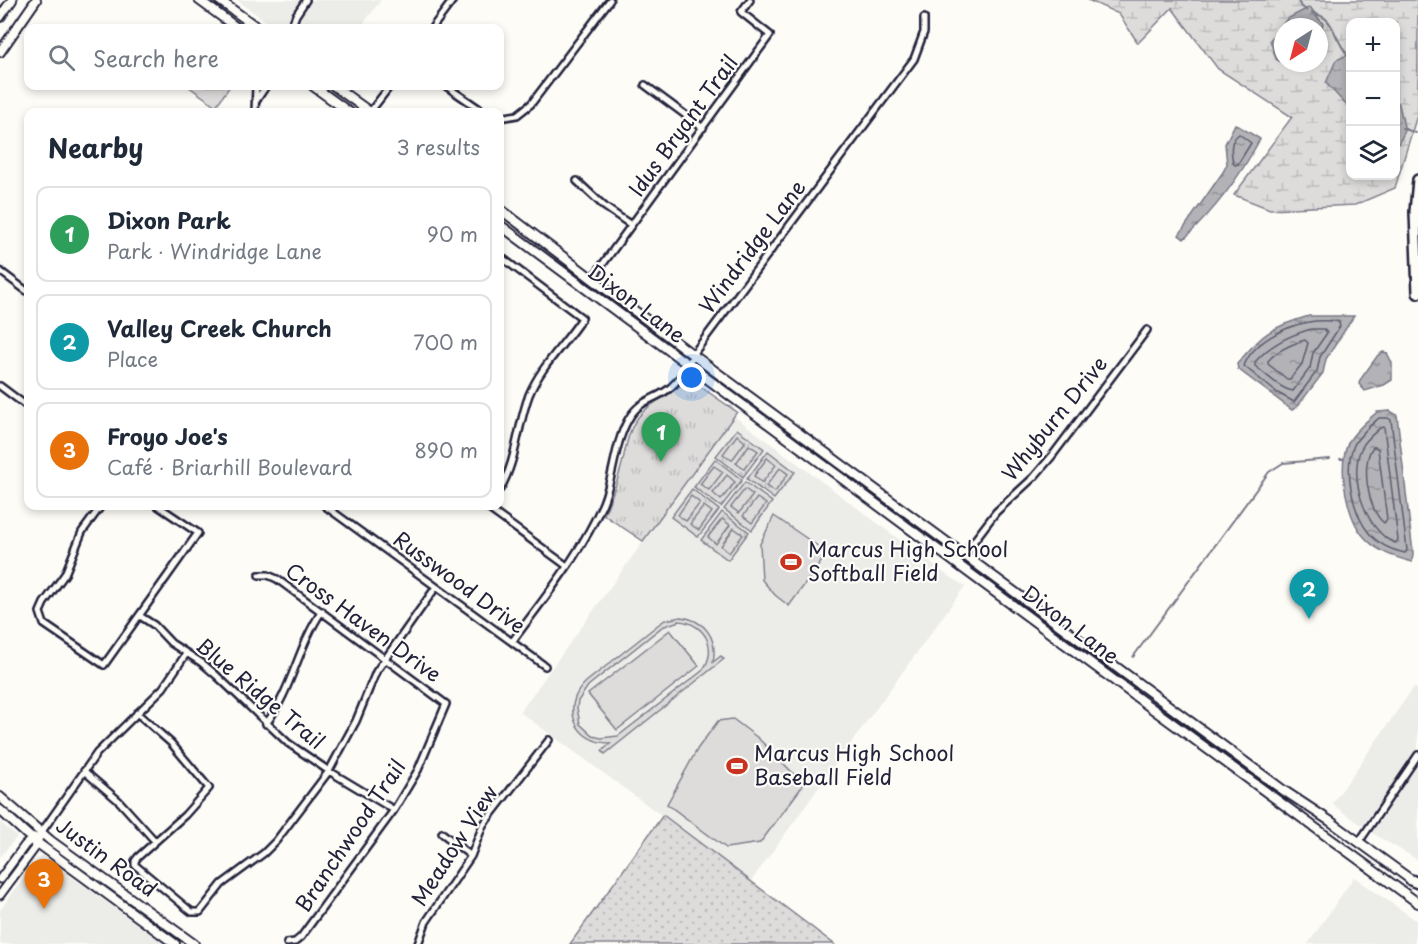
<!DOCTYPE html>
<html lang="en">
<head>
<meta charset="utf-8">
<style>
	body { margin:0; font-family:"Playpen Sans",sans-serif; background:#f6f6f7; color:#1f2937 }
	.controls { position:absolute; right:18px; top:18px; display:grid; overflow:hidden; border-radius:12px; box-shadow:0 3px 9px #0003 }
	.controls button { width:54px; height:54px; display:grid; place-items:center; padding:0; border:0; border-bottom:2px solid #e0e1e3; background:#fff; color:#1f2937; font:30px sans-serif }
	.compass { position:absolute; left:1274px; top:18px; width:54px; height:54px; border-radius:50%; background:#fff; box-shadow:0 3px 9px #0003; rotate:216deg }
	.you { position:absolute; left:692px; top:378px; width:21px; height:21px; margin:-15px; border:4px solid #fff; border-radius:50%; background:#1a73e8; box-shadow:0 0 0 9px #1a73e833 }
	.badge { display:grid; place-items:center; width:39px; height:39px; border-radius:50%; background:#1a73e8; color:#fff; font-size:20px; font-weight:700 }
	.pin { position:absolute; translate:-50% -50px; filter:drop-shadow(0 2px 3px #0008) }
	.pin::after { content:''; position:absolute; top:32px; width:21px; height:18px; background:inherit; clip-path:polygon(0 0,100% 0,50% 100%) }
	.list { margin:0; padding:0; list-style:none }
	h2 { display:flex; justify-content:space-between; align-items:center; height:78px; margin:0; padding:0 24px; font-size:26px }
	h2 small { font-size:20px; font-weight:400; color:#747a83 }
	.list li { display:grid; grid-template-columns:39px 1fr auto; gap:18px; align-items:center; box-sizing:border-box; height:96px; margin:0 12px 12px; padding:0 12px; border:2px solid #e0e1e3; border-radius:12px }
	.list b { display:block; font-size:22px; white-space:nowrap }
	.list p { margin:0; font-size:20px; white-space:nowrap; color:#747a83 }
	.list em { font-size:20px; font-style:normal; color:#747a83 }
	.icon { flex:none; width:33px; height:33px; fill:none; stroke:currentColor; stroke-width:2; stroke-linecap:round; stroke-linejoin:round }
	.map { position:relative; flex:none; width:1418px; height:944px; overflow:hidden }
	.search { position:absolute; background:#fff; box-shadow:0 3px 9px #0003; left:24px; top:24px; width:480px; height:66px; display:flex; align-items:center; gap:15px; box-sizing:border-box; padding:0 21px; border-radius:12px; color:#747a83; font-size:22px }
	.panel { position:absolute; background:#fff; box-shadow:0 3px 9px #0003; left:24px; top:108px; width:480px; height:402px; border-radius:12px }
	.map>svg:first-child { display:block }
</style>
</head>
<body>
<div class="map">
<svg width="1418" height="944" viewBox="0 0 1418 944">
	<defs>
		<pattern id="grass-dots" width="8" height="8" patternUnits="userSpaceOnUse" patternTransform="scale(1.5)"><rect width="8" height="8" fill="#dddcdb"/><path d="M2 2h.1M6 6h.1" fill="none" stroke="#bdbcbd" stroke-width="1.8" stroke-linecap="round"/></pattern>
		<pattern id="wetland-marsh" width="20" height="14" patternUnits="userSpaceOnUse" patternTransform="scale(1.5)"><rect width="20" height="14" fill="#dddcdb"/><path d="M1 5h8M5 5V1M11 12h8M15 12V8" fill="none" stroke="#bdbcbd"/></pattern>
		<pattern id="park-tufts" width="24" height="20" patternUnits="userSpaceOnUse" patternTransform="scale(1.5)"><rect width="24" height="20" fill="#dddcdb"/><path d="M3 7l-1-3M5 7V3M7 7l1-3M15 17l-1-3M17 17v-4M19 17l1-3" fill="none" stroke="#bdbcbd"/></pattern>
		<pattern id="water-ripples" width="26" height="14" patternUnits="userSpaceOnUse" patternTransform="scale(1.5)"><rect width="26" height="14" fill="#b2b2b7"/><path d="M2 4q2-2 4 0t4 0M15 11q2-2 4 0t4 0" fill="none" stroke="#909096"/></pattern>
	</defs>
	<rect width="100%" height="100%" fill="#fdfcf7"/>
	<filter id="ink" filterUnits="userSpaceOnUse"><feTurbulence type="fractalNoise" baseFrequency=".0167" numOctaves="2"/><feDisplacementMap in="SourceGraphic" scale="12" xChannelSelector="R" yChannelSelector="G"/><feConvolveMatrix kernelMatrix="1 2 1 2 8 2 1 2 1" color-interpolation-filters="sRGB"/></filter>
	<g filter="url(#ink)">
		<path fill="#ecece9" d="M 237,0 L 381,0 L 360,28 L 275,28 Z
			M 734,416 L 944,573 L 965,586 L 751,881 L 520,712 Z
			M 1414,687 L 1418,690 L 1418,860 L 1377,836 L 1332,804 Z
			M 0,822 L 17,837 L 0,857 Z
			M 41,855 L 165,944 L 0,944 L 0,910 Z
			M 1354,877 L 1417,921 L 1414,944 L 1308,944 Z"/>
		<path fill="url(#grass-dots)" stroke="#807f8b" stroke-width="1.5" d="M 663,815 L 834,944 L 570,944 Z"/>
		<path fill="url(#wetland-marsh)" stroke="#807f8b" stroke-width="1.5" fill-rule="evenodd" d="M 1088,0 L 1418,0 L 1418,112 L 1395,188 L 1355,205 L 1270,209 L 1234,195 L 1292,117 L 1218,69 L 1172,8 L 1138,43 L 1119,14 ZM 1350,22 L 1396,22 L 1396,176 L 1350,176 ZM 1283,27 L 1319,27 L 1319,63 L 1283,63 Z"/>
		<path fill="url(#park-tufts)" stroke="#807f8b" stroke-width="1.5" d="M 688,378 L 737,412 L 643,541 L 604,515 C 610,500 616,486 620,471 C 626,452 626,430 641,414 C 655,399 675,394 688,378 Z
			M 737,429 L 764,449 L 743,477 L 716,456 Z
			M 768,451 L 795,472 L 774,499 L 747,479 Z
			M 715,459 L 742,480 L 721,507 L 694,487 Z
			M 745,482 L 772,502 L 752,530 L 724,509 Z
			M 692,489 L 719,510 L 698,537 L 671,517 Z
			M 722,512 L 749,532 L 728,560 L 701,540 Z"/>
		<path fill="#dddcdb" stroke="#807f8b" stroke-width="1.5" fill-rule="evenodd" d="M 188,86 L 230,86 L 216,106 Z
			M 737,435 L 745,442 L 732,460 L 723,454 Z
			M 749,445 L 758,451 L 744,469 L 736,463 Z
			M 767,458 L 776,465 L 762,483 L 754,476 Z
			M 714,466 L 723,472 L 709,490 L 700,484 Z
			M 780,468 L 788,474 L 775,492 L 766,486 Z
			M 727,475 L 735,482 L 721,500 L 713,493 Z
			M 745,489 L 753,495 L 739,513 L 731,507 Z
			M 691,496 L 700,503 L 686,521 L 678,515 Z
			M 757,498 L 766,504 L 752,523 L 743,516 Z
			M 704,506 L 712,512 L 699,530 L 690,524 Z
			M 774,516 L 825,551 L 824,558 L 789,606 L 775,595 L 762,580 L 760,544 Z
			M 722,519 L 730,525 L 716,544 L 708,537 Z
			M 734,528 L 743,535 L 729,553 L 721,546 Z
			M 681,617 C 705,620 718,638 713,662 L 721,656 L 724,659 L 605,754 L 602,751 L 611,743 C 576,744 559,707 586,682 L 659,624 L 665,620 ZM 679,621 C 705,623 719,649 702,671 L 618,736 L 601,738 L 593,736 L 580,724 L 577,708 L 578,701 L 588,686 L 662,627 Z
			M 670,630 L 699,666 L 617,730 L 588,694 Z
			M 733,719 L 758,738 L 804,784 L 760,843 L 726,848 L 667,804 L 698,748 L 718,721 Z"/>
		<path fill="url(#water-ripples)" stroke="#787885" stroke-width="1.5" d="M 1310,7 L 1323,24 L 1319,36 L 1319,27 L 1283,27 L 1283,63 L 1303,63 L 1292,69 L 1276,59 L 1270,40 L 1287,19 Z
			M 1350,54 L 1350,109 L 1326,83 L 1336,60 Z
			M 1396,100 L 1399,104 L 1405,131 L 1396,148 Z
			M 1235,124 L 1260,139 C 1240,177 1215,210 1184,239 L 1179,235 L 1223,172 L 1227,164 L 1225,144 Z
			M 1309,316 L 1354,316 L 1326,359 L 1323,373 L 1297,407 L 1292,410 L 1238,369 L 1237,364 C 1262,334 1271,327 1309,316 Z
			M 1383,352 L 1387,353 L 1392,363 L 1392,380 L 1384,385 L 1365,391 L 1359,384 L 1360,380 L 1378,355 Z
			M 1390,411 L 1397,415 L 1413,553 L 1412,562 C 1395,557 1380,553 1367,540 C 1347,521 1337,468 1348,443 C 1354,431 1367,421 1377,412 Z"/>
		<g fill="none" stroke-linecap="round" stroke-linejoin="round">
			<path stroke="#5c5c6d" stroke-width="1.5" d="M 1239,134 L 1251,143 L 1238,164 L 1235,165 L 1233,163 C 1231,152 1229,141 1239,134 Z
				M 1338,321 L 1340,326 L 1320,357 L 1317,371 L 1294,402 L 1276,392 L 1244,366 C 1252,343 1285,326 1309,322 C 1318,320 1329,321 1338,321 Z
				M 1311,329 L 1324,329 L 1327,333 L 1313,353 L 1310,368 L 1293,391 C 1280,389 1266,374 1255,366 L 1255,362 C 1271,344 1288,336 1311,329 Z
				M 1305,340 L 1308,343 L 1302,364 L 1290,379 L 1287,379 L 1268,364 L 1268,361 C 1277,350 1292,344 1305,340 Z
				M 1379,418 L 1388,418 L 1391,420 L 1407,550 L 1405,553 C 1391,550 1378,544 1369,533 C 1353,514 1343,469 1354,445 C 1359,435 1370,426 1379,418 Z
				M 1384,427 L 1398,540 L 1395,543 C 1366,532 1348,477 1361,449 C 1365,440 1373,434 1380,428 Z
				M 1373,447 L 1376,447 L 1378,449 L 1387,519 L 1384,523 C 1368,511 1360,463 1373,447 Z"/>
			<path stroke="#787885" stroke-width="2" d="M 1298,0 L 1300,5 L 1307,11
				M 1312,13 C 1332,17 1331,28 1340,43 C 1343,49 1347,54 1350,59
				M 1402,128 L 1416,133
				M 1340,459 L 1344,459
				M 1133,657 L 1269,472 L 1283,463 L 1330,459"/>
			<defs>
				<path id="minor" d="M 291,28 L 296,15 L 306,0
					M 432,28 L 453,0
					M 645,85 L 703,128
					M 446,86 L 484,112
					M 256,101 L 266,86
					M 255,112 L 256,86
					M 370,112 L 390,86
					M 500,118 L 517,115 L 531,104 L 610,0
					M 577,181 L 605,207 L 631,225
					M 500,258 L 501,257 L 582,318 C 565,344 541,366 529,395 C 517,427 517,460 500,489
					M 0,271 L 28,292
					M 592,279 L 770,35 L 741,12 L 750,0
					M 0,386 L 28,407
					M 101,506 L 82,532 L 65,574 L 44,603 L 40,612 L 44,624 L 104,665 L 198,533 L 158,506
					M 325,506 L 545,666
					M 485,506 L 567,566
					M 964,554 L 996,512 L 1034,477 L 1052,456 L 1147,330
					M 259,575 L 268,575 L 277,579 L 446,704 L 418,770 L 394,810 L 301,937 L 295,942 L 287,943
					M 140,616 L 154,625 L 171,643 L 202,663 L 216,675 L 288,743 L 329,771 L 394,810
					M 512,642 C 544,598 581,554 603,503 C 614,476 614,445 628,420 C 640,398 657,400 671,387 C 684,376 688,362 697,349 L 914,59 L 924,32 L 924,18
					M 137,713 L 171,743 L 209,788 L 185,815 L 138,857 L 135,861 L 135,865 L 188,909 L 192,912 L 200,912 L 222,884 L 264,853 L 276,841 L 329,771 L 356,721 L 376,672 L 436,587
					M 266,724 C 292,690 298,646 322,611
					M 84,771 L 119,801 L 155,841
					M 41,833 L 97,753 L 163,688 L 186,654
					M 442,833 L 471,856
					M 1359,842 L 1418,755
					M 418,944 L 426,922 L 471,856 L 483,825 L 549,740"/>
				<path id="tertiary" d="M 0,879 L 25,845 L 34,837
					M 0,895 L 34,849 L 41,833"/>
				<path id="secondary" d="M 199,0 L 237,28
					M 219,0 L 258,28
					M 0,17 L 12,0
					M 0,52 L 36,0
					M 313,86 L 349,112
					M 334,86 L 370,112
					M 500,209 L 693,355 L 1283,790 L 1330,821 L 1414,882
					M 500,225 L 1146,704 L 1418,903
					M 0,797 L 51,841 L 194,944
					M 0,810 L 32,839 L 175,944"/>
				<path id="primary" d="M 1418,180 L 1415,212 L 1418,293
					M 1411,880 L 1418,883"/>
			</defs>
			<use href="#minor" stroke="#22223b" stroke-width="10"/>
			<use href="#tertiary" stroke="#22223b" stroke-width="11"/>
			<use href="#secondary" stroke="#22223b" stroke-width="12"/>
			<use href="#primary" stroke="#22223b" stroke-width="14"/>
			<use href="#minor" stroke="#fdfcf7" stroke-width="5"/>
			<use href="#tertiary" stroke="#fdfcf7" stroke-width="7"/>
			<use href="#secondary" stroke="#fdfcf7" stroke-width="8"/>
			<use href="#primary" stroke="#fdfcf7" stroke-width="9"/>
		</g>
	</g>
	<defs>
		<symbol id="stadium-bare" viewBox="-9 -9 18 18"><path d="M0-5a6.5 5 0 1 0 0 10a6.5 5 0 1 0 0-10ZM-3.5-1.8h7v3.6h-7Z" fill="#c8321e" stroke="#fdfcf7" stroke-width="2.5" paint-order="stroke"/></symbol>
	</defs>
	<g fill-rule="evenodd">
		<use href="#stadium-bare" x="776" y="547" width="30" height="30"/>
		<use href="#stadium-bare" x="722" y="751" width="30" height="30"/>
	</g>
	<g text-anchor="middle" stroke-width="4.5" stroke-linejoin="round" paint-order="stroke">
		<g font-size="21" fill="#22223b" stroke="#fdfcf7">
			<text transform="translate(684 126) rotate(-54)" y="7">Idus Bryant Trail</text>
			<text transform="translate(753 247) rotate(-53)" y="7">Windridge Lane</text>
			<text transform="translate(636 304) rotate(37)" y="7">Dixon Lane</text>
			<text transform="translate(1055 419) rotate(-51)" y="7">Whyburn Drive</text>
			<text transform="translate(459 583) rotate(36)" y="7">Russwood Drive</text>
			<text transform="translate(363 623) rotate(36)" y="7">Cross Haven Drive</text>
			<text transform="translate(1070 625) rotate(37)" y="7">Dixon Lane</text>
			<text transform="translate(260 694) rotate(40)" y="7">Blue Ridge Trail</text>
			<text transform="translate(351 836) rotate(-56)" y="7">Branchwood Trail</text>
			<text transform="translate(455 846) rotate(-57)" y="7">Meadow View</text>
			<text transform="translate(106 858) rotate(36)" y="7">Justin Road</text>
		</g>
		<g font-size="21" fill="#22223b" stroke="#fdfcf7" text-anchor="start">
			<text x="808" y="557">Marcus High School<tspan x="808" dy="24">Softball Field</tspan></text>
			<text x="754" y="761">Marcus High School<tspan x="754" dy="24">Baseball Field</tspan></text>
		</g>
	</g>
</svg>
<div class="controls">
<button>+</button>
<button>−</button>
<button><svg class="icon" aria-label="layers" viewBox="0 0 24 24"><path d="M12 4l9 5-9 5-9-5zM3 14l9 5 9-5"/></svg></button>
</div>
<svg class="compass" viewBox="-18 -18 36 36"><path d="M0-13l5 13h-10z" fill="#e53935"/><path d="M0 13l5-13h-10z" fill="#747a83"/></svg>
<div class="you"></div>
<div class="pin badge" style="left:661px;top:462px;background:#2e9e5b">1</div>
<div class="pin badge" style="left:1309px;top:619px;background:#0f9aa8">2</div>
<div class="pin badge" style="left:44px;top:909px;background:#e8710a">3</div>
<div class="search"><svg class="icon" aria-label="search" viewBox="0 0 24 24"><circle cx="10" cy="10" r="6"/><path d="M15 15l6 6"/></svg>Search here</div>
<section class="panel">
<h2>Nearby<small>3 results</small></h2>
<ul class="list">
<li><span class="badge" style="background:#2e9e5b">1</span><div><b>Dixon Park</b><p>Park · Windridge Lane</p></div><em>90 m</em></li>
<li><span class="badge" style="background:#0f9aa8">2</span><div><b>Valley Creek Church</b><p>Place</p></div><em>700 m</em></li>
<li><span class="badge" style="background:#e8710a">3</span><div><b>Froyo Joe's</b><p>Café · Briarhill Boulevard</p></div><em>890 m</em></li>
</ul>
</section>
</div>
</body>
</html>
